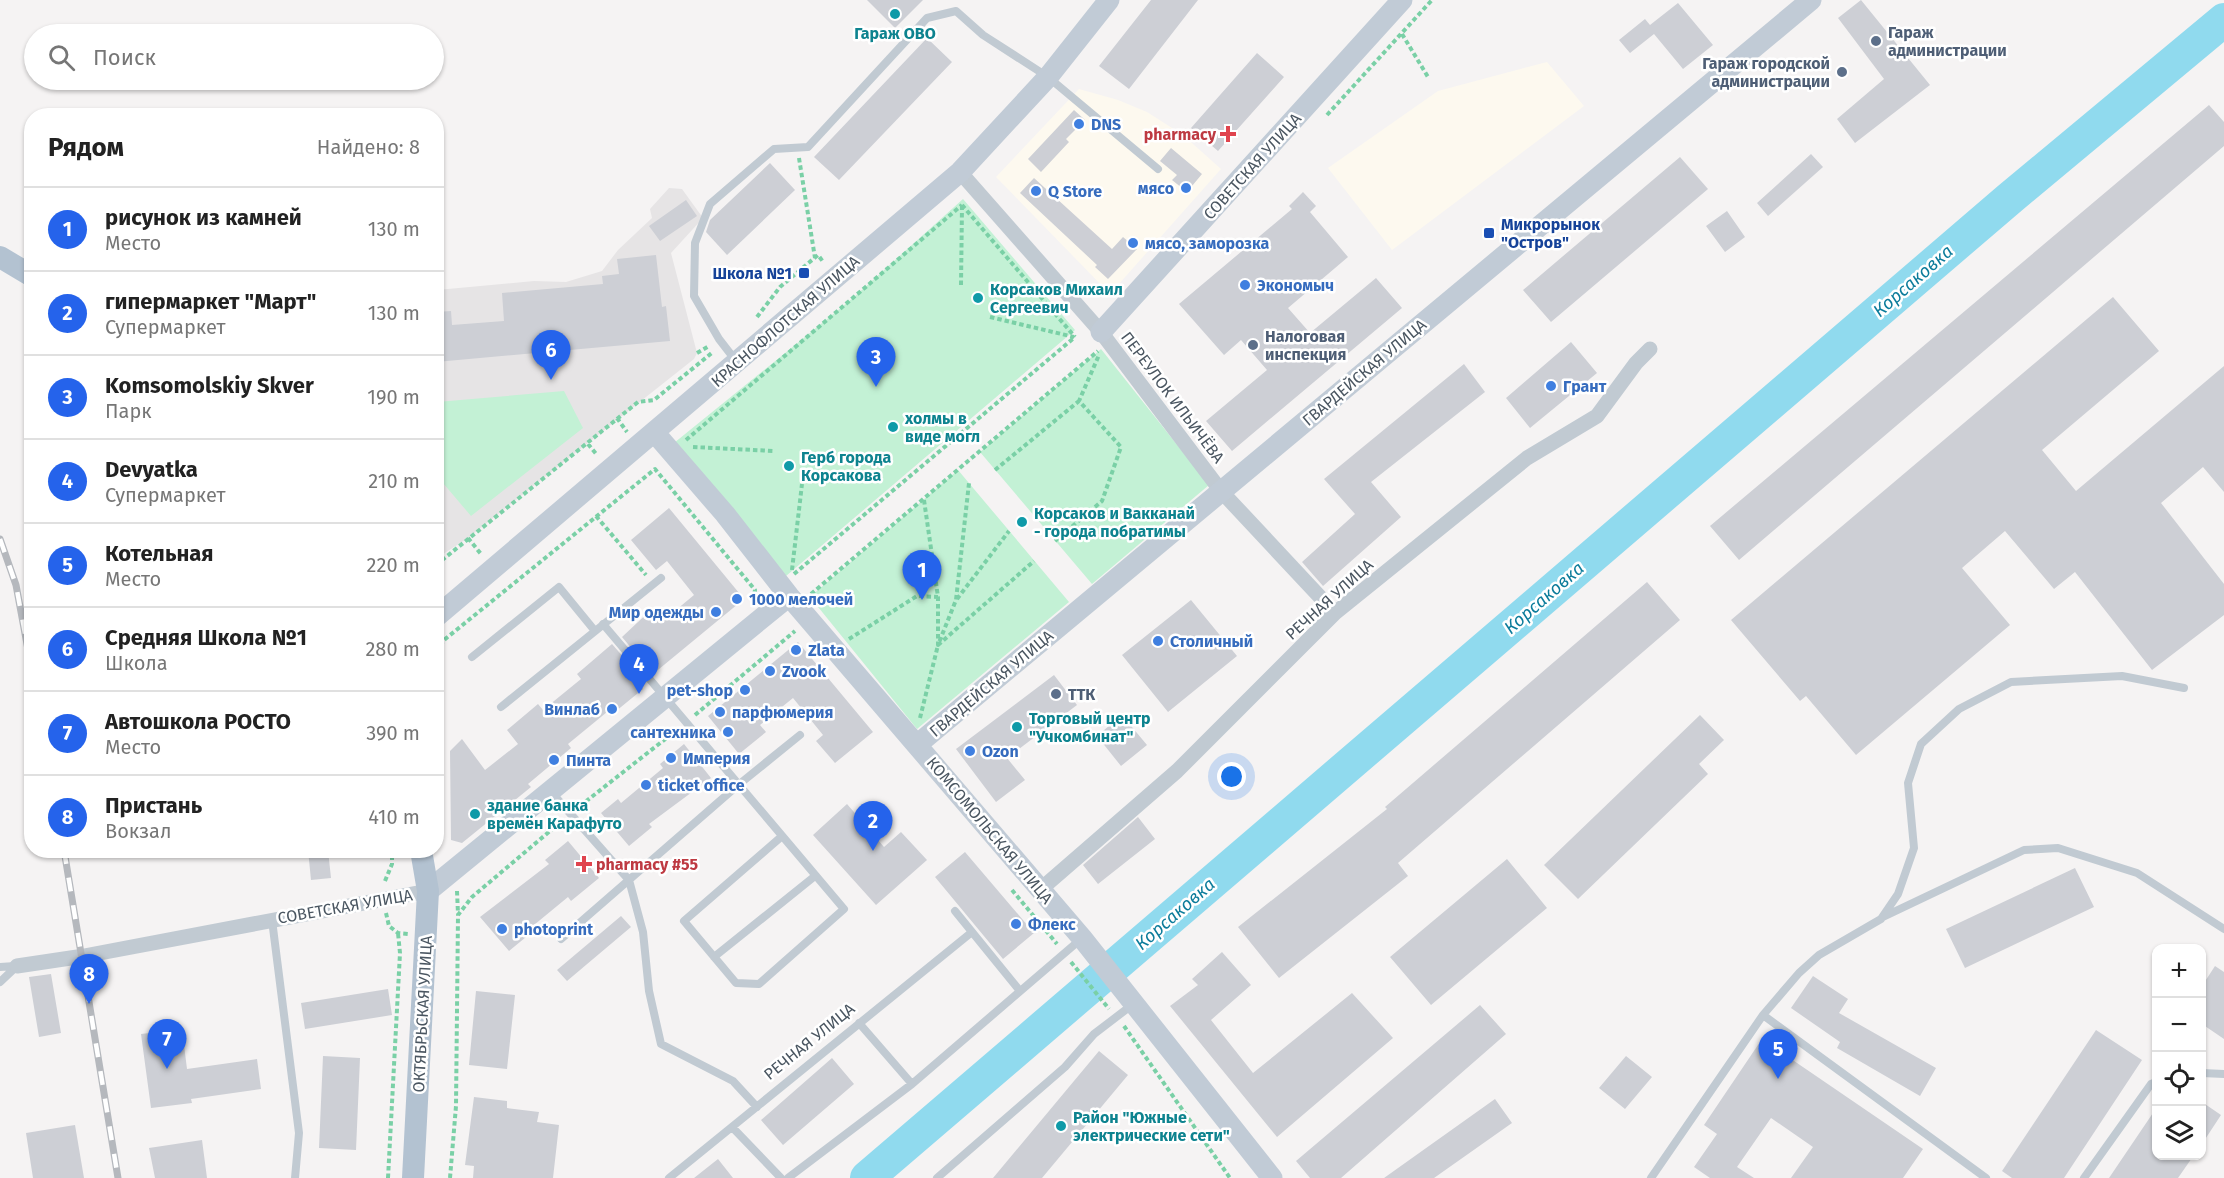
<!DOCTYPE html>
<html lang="ru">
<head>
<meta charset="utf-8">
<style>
	body { margin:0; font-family:"Fira Sans",sans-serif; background:#f6f6f6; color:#222 }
	.controls { position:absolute; right:18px; bottom:18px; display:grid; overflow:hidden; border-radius:12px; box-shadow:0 2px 4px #0004 }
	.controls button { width:54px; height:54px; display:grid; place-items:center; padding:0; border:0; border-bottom:2px solid #e0e0e0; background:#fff; color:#222; font:30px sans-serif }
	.you { position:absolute; left:1232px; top:777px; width:21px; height:21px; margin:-15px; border:4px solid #fff; border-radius:50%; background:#1a73e8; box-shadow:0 0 0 9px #1a73e833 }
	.badge { display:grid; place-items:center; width:39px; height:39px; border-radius:50%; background:#2563eb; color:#fff; font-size:20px; font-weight:700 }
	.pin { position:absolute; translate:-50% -50px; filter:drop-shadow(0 2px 3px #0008) }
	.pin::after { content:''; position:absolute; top:32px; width:21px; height:18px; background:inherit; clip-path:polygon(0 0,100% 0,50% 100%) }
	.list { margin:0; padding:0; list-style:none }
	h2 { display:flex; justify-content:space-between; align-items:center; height:78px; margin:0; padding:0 24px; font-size:26px }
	h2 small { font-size:20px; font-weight:400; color:#767676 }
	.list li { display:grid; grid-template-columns:39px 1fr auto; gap:18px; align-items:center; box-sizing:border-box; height:84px; padding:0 24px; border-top:2px solid #e0e0e0 }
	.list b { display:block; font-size:22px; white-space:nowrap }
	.list p { margin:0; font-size:20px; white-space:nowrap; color:#767676 }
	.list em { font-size:20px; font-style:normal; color:#767676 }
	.icon { flex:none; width:33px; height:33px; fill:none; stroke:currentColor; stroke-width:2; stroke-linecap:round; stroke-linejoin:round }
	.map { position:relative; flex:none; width:2224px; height:1178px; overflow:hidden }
	.search { position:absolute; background:#fff; box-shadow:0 2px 4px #0004; left:24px; top:24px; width:420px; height:66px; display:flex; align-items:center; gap:15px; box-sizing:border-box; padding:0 21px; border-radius:33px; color:#767676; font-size:22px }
	.panel { position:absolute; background:#fff; box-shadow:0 2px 4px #0004; left:24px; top:108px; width:420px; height:750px; border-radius:24px }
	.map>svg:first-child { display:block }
</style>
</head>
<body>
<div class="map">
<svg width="2224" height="1178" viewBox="0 0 2224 1178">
	<rect width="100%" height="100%" fill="#f5f3f3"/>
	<path fill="#fdf9ef" d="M 1547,62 L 1584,106 L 1392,250 L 1328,168 L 1438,91 Z
		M 1079,89 L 1118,100 L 1147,112 L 1183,135 L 1221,169 L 1110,294 L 996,177 Z"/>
	<path fill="#e6e4e5" d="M 669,188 L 682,189 L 703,218 L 671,253 L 697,353 L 694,359 L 468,538 L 437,558 L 437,290 L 534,281 L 566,282 L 602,271 L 618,250 L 652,218 L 650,209 Z"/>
	<path fill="#c3f1d5" d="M 963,199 L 1075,330 L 786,576 L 674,443 L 853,298 Z
		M 1101,349 L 1209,485 L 1092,584 L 980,452 Z
		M 564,391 L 583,428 L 471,516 L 437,476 L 437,402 Z
		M 958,470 L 1069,602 L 917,729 L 810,597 Z"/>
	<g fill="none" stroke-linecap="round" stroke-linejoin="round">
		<path stroke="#90daee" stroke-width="34" d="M 867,1178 L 2009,199 L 2224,20"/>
	</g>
	<path fill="#cdcfd5" d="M 867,0 L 923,0 L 895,28 Z
		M 1151,0 L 1198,0 L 1129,89 L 1099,66 Z
		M 1861,0 L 1930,85 L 1855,143 L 1837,119 L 1884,79 L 1838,18 Z
		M 1678,3 L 1713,45 L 1683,69 L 1654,34 L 1630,53 L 1619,40 L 1645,19 L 1650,25 Z
		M 927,38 L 952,62 L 839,180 L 814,157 Z
		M 1257,53 L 1284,77 L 1218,151 L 1191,128 Z
		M 2209,105 L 2224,122 L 2224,146 L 1739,560 L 1710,526 Z
		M 1074,110 L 1085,120 L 1066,139 L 1069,142 L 1041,172 L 1028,159 Z
		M 1171,148 L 1202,174 L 1187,192 L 1172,180 L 1177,175 L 1160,161 Z
		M 1811,154 L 1823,167 L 1768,216 L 1757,203 Z
		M 1680,157 L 1708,189 L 1551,322 L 1523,290 Z
		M 770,163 L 795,190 L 727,255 L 706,232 L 710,220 Z
		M 1034,178 L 1112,249 L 1123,237 L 1137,249 L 1108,279 L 1095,267 L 1097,265 L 1020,193 Z
		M 1303,192 L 1316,206 L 1310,212 L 1348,257 L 1288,308 L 1310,333 L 1376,278 L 1402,308 L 1232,451 L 1206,421 L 1267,370 L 1241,340 L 1224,355 L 1179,304 L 1292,209 L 1289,206 Z
		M 686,200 L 697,216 L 660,241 L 649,226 Z
		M 1727,211 L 1745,237 L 1725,252 L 1706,226 Z
		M 656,255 L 662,307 L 666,306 L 670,341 L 436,362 L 436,312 L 451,311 L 452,325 L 504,321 L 502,293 L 603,284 L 602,276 L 619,274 L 617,259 Z
		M 2113,297 L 2159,351 L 2042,450 L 2076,491 L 2224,366 L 2224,492 L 2203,467 L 2161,503 L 2224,584 L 2224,615 L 2152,670 L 2075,572 L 2054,589 L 2005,531 L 1962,568 L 2010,625 L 1856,755 L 1806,696 L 1800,701 L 1731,620 Z
		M 1571,342 L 1597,373 L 1530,428 L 1506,398 Z
		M 1464,364 L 1485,392 L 1371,482 L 1401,517 L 1323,586 L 1302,562 L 1355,514 L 1324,479 Z
		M 669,508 L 744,599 L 653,674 L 622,637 L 654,607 L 664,620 L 694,595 L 667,561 L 656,570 L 631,540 Z
		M 1647,582 L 1680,620 L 1398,863 L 1408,876 L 1279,978 L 1238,927 L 1387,809 L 1385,807 Z
		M 1191,600 L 1237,656 L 1168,712 L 1122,655 Z
		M 798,642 L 873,732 L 835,763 L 816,741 L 823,735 L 793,698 L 760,725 L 766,732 L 739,754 L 708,716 Z
		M 612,644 L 644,681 L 640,685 L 643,689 L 610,716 L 607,712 L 568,744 L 571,748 L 528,784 L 531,787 L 462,843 L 451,840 L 450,751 L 462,739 L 485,770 L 518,744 L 507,730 L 538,704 L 543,710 L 581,679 L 577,674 Z
		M 1054,675 L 1077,705 L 1007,758 L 1025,780 L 996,802 L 956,749 Z
		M 1122,715 L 1147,745 L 1121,766 L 1097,736 Z
		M 1700,715 L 1724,740 L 1699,764 L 1708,774 L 1578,899 L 1544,865 Z
		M 684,744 L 711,778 L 649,824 L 652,827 L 629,846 L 601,813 L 618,799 L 621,803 L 663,768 L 660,764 Z
		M 847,804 L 884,847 L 901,832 L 927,860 L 876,905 L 813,835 Z
		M 1138,817 L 1155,839 L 1098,884 L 1083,865 Z
		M 568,841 L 599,878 L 571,901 L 568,897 L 534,925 L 537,928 L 509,951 L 480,917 L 549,864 L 545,860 Z
		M 308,850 L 328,850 L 331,878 L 311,880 Z
		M 965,852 L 1034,933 L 1003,959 L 935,877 Z
		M 1507,859 L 1547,908 L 1431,1005 L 1390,957 Z
		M 2075,868 L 2094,907 L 1965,968 L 1946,929 Z
		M 621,916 L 631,927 L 567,981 L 557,970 Z
		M 1222,952 L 1251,985 L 1211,1020 L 1253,1073 L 1352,993 L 1393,1038 L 1277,1137 L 1170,1006 L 1198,985 L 1192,979 Z
		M 2215,966 L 2224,972 L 2224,1039 L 2202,1024 L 2202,986 Z
		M 51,974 L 61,1033 L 39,1037 L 29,977 Z
		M 1813,976 L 1848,999 L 1839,1013 L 1936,1068 L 1920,1096 L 1837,1048 L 1840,1042 L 1791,1008 Z
		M 388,989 L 392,1015 L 305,1029 L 301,1003 Z
		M 476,991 L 515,995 L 507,1069 L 469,1065 Z
		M 1480,1005 L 1506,1034 L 1341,1178 L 1310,1178 L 1296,1161 Z
		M 182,1029 L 187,1069 L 257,1059 L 261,1089 L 191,1099 L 192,1103 L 151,1108 L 141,1034 Z
		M 2096,1030 L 2142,1060 L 2064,1178 L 2012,1178 L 2002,1171 Z
		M 1762,1039 L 1923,1149 L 1903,1178 L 1791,1178 L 1813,1147 L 1771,1118 L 1737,1167 L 1754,1178 L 1710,1178 L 1694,1167 L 1717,1134 L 1704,1125 Z
		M 1099,1051 L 1128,1075 L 1042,1178 L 993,1178 Z
		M 323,1056 L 360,1058 L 356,1150 L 319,1148 Z
		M 1626,1056 L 1652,1077 L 1625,1109 L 1599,1088 Z
		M 832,1058 L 854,1084 L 783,1145 L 761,1120 Z
		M 474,1097 L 507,1101 L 507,1108 L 539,1112 L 537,1122 L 559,1125 L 553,1178 L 473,1178 L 474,1166 L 465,1165 Z
		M 1495,1099 L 1512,1123 L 1434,1178 L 1384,1178 Z
		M 2202,1102 L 2221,1115 L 2202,1144 Z
		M 2157,1107 L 2157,1155 L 2194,1155 L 2178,1178 L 2109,1178 Z
		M 75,1125 L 84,1178 L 33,1178 L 26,1133 Z
		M 202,1140 L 207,1178 L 155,1178 L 149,1148 Z
		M 718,1159 L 733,1178 L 694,1178 Z"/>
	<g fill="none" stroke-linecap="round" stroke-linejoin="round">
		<path stroke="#7ad0a6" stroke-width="4" stroke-dasharray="4.5 3" stroke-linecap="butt" d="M 1402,34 L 1428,77
			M 1327,115 L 1432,0
			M 799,158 L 815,258
			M 962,205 L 1075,337
			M 961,285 L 962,206
			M 757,317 L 780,287 L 818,255 L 824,263
			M 990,317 L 1074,337
			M 697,353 L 709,346
			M 617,418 L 627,432
			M 686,440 L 962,205
			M 588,444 L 597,455
			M 693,447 L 773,451
			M 995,470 L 1079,401
			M 924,500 L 938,597 L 938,645 L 956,600 L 969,483
			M 596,516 L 646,575
			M 468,538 L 481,554
			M 1055,541 L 1102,501 L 1121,447 L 1079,401 L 1099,355
			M 436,565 L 638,402 L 654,400 L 713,352
			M 792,570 L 802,484
			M 794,574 L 1075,337
			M 811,594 L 1098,351
			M 957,599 L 1009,531
			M 849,639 L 917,596 L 938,597
			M 436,652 L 444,640 L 655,469 L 755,590 L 753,600
			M 695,715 L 795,631
			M 920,718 L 938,645 L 1034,561
			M 580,806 L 678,729
			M 385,881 L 392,864 L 392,850
			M 1012,890 L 1057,944
			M 457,891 L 458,914
			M 386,913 L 389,926 L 398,933 L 408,934
			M 1071,962 L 1109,1009
			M 1124,1026 L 1230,1178
			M 388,1178 L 400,953 L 398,933
			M 450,1178 L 456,1106 L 458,915 L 472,897 L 563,820"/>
		<path stroke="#c1cad2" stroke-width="8" d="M 736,361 L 719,339 L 694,296 L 695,243 L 710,204 L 774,149 L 808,147 L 927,18 L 956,11 L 983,35 L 1048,77 L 1158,169
			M 603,624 L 844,909 L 759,984 L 736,983 L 684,921 L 781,837
			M 472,657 L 559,587 L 595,631
			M 501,707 L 661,578
			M 552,793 L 629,880 L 643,932 L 649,991 L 661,1044 L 733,1081 L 757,1107
			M 955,911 L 1020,991
			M 1883,917 L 2024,850 L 2058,848 L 2137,873 L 2224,929
			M 272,920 L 299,1133 L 295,1178
			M 561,939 L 737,786 L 800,735
			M 714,957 L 815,876
			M 0,967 L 15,966
			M 0,982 L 17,966
			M 1763,1015 L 1799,973 L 1819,955 L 1881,919 L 1898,894 L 1914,848 L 1908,783 L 1921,744 L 1959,709 L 2011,682 L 2122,676 L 2184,688
			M 859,1023 L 912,1084 L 1081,939
			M 2202,1073 L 2224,1074
			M 732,1127 L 781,1178
			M 669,1178 L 972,932
			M 788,1178 L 912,1084
			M 937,1178 L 1065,1067 L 1094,1034 L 1132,1005
			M 1651,1178 L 1763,1015 L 1986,1178
			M 2084,1178 L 2151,1084 L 2156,1082"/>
		<path stroke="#c1cad2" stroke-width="15" d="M 960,172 L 1101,332 L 1221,491 L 1335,613
			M 1041,889 L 1177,771 L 1335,613 L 1527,458 L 1597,416 L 1636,363 L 1650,349
			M 17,966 L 84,956 L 428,891"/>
		<path stroke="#c1cbd6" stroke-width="21" d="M 1101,332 L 1402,0
			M 655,433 L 725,514 L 789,596 L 1082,938 L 1272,1178
			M 436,617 L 960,172 L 1048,77 L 1109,0
			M 918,744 L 1811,0
			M 428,891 L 789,596"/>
		<path stroke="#b3c2d1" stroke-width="22" d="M 0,257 L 32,276
			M 413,1178 L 428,891 L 421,850"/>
		<defs>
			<path id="rail" d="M 0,539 L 16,585 L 32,671
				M 64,850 L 118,1178"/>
		</defs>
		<use href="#rail" stroke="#b5b8bd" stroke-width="7"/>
		<use href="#rail" stroke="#fff" stroke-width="4.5" stroke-dasharray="14" stroke-linecap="butt"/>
	</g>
	<g fill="#0f9aa8" stroke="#fff" stroke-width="2">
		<circle cx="895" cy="14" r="6"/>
		<circle cx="978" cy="298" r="6"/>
		<circle cx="893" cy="427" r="6"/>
		<circle cx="789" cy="466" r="6"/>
		<circle cx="1022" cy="522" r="6"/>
		<circle cx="1017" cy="727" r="6"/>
		<circle cx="475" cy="814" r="6"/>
		<circle cx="1061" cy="1126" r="6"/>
	</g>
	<g fill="#5c6f8a" stroke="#fff" stroke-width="2">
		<circle cx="1876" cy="41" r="6"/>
		<circle cx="1842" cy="72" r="6"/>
		<circle cx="1253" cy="345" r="6"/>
		<circle cx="1056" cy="694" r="6"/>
	</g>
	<g fill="#3f7fe0" stroke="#fff" stroke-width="2">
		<circle cx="1079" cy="124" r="6"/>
		<circle cx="1186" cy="188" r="6"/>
		<circle cx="1036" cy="191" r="6"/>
		<circle cx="1133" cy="243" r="6"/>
		<circle cx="1245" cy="285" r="6"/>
		<circle cx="1551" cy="386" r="6"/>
		<circle cx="737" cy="599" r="6"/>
		<circle cx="716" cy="612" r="6"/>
		<circle cx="1158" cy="641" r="6"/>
		<circle cx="796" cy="650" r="6"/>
		<circle cx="770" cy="671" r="6"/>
		<circle cx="745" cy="690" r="6"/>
		<circle cx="612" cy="709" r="6"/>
		<circle cx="720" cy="712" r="6"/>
		<circle cx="728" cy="732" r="6"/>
		<circle cx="970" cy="751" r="6"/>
		<circle cx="671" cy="758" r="6"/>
		<circle cx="554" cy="760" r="6"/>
		<circle cx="646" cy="785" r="6"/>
		<circle cx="1016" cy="924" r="6"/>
		<circle cx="502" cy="929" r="6"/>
	</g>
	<g fill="#e0444e" stroke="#fff" stroke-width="2">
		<path d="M1225 125h6v6h6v6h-6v6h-6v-6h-6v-6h6z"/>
		<path d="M581 855h6v6h6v6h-6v6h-6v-6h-6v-6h6z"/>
	</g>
	<g fill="#1a4fb4" stroke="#fff" stroke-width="2">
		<rect x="1483" y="227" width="12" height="12" rx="3"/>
		<rect x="798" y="267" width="12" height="12" rx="3"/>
	</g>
	<g text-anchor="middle" stroke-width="5" stroke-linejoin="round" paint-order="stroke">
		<g font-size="16" font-weight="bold" fill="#4e5e75" stroke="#fff" text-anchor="start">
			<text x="1888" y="38">Гараж<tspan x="1888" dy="18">администрации</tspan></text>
			<text x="1830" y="69" text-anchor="end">Гараж городской<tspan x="1830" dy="18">администрации</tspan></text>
			<text x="1265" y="342">Налоговая<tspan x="1265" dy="18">инспекция</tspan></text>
			<text x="1068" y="700">ТТК</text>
		</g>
		<g font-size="16" font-weight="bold" fill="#0d838f" stroke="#fff" text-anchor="start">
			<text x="895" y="39" text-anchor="middle">Гараж ОВО</text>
			<text x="990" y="295">Корсаков Михаил<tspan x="990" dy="18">Сергеевич</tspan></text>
			<text x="905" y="424">холмы в<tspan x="905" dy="18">виде могл</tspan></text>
			<text x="801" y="463">Герб города<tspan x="801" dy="18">Корсакова</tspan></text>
			<text x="1034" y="519">Корсаков и Вакканай<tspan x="1034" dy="18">- города побратимы</tspan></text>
			<text x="1029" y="724">Торговый центр<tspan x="1029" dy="18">"Учкомбинат"</tspan></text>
			<text x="487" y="811">здание банка<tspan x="487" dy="18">времён Карафуто</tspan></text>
			<text x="1073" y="1123">Район "Южные<tspan x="1073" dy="18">электрические сети"</tspan></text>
		</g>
		<g font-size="16" font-weight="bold" fill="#366cbe" stroke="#fff" text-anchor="start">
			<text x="1091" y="130">DNS</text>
			<text x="1174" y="194" text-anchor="end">мясо</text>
			<text x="1048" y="197">Q Store</text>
			<text x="1145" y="249">мясо, заморозка</text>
			<text x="1257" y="291">Экономыч</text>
			<text x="1563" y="392">Грант</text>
			<text x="749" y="605">1000 мелочей</text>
			<text x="704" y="618" text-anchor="end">Мир одежды</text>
			<text x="1170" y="647">Столичный</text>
			<text x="808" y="656">Zlata</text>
			<text x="782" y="677">Zvook</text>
			<text x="733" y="696" text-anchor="end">pet-shop</text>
			<text x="600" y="715" text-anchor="end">Винлаб</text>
			<text x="732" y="718">парфюмерия</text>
			<text x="716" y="738" text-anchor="end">сантехника</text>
			<text x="982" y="757">Ozon</text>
			<text x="683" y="764">Империя</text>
			<text x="566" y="766">Пинта</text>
			<text x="658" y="791">ticket office</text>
			<text x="1028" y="930">Флекс</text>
			<text x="514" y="935">photoprint</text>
		</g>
		<g font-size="16" font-weight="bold" fill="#be3a42" stroke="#fff" text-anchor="end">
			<text x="1216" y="140">pharmacy</text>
			<text x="596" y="870" text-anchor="start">pharmacy #55</text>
		</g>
		<g font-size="16" fill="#4a5661" stroke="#fff">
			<text transform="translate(1252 166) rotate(-48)" y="6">СОВЕТСКАЯ УЛИЦА</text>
			<text transform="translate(785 321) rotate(-41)" y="6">КРАСНОФЛОТСКАЯ УЛИЦА</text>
			<text transform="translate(1364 372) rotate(-40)" y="6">ГВАРДЕЙСКАЯ УЛИЦА</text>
			<text transform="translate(1173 397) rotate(53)" y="6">ПЕРЕУЛОК ИЛЬИЧЁВА</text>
			<text transform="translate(1329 599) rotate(-42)" y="6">РЕЧНАЯ УЛИЦА</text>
			<text transform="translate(991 683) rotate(-40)" y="6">ГВАРДЕЙСКАЯ УЛИЦА</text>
			<text transform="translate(990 830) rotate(50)" y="6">КОМСОМОЛЬСКАЯ УЛИЦА</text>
			<text transform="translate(345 906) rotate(-10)" y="6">СОВЕТСКАЯ УЛИЦА</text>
			<text transform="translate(422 1014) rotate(-87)" y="6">ОКТЯБРЬСКАЯ УЛИЦА</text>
			<text transform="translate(809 1041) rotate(-39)" y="6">РЕЧНАЯ УЛИЦА</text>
		</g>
		<g font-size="16" font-weight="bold" fill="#164399" stroke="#fff" text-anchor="start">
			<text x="1501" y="230">Микрорынок<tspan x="1501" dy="18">"Остров"</tspan></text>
			<text x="792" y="279" text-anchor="end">Школа №1</text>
		</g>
		<g font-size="18" font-style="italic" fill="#0c7c9b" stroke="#fff">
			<text transform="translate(1913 281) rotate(-41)" y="6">Корсаковка</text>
			<text transform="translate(1544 598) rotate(-41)" y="6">Корсаковка</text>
			<text transform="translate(1175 914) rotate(-41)" y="6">Корсаковка</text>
		</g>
	</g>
</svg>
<div class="controls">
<button>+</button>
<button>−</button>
<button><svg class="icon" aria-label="locate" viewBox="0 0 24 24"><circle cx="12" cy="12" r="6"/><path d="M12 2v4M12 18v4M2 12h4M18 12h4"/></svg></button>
<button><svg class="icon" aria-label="layers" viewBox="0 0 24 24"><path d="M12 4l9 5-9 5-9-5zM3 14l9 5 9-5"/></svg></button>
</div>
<div class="you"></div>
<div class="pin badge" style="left:922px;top:600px">1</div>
<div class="pin badge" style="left:873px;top:851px">2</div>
<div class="pin badge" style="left:876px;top:387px">3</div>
<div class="pin badge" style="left:639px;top:694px">4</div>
<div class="pin badge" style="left:1778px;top:1079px">5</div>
<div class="pin badge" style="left:551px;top:380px">6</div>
<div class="pin badge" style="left:167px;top:1069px">7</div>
<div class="pin badge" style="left:89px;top:1004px">8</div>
<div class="search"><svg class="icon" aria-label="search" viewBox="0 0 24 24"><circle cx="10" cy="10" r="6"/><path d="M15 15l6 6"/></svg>Поиск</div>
<section class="panel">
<h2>Рядом<small>Найдено: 8</small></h2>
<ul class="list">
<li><span class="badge">1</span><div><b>рисунок из камней</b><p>Место</p></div><em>130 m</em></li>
<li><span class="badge">2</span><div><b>гипермаркет &quot;Март&quot;</b><p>Супермаркет</p></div><em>130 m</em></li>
<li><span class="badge">3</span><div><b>Komsomolskiy Skver</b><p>Парк</p></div><em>190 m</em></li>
<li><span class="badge">4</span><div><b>Devyatka</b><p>Супермаркет</p></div><em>210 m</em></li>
<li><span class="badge">5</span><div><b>Котельная</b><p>Место</p></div><em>220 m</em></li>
<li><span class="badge">6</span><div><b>Средняя Школа №1</b><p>Школа</p></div><em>280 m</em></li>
<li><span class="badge">7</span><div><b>Автошкола РОСТО</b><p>Место</p></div><em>390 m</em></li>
<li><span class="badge">8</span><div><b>Пристань</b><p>Вокзал</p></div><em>410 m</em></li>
</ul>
</section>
</div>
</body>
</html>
